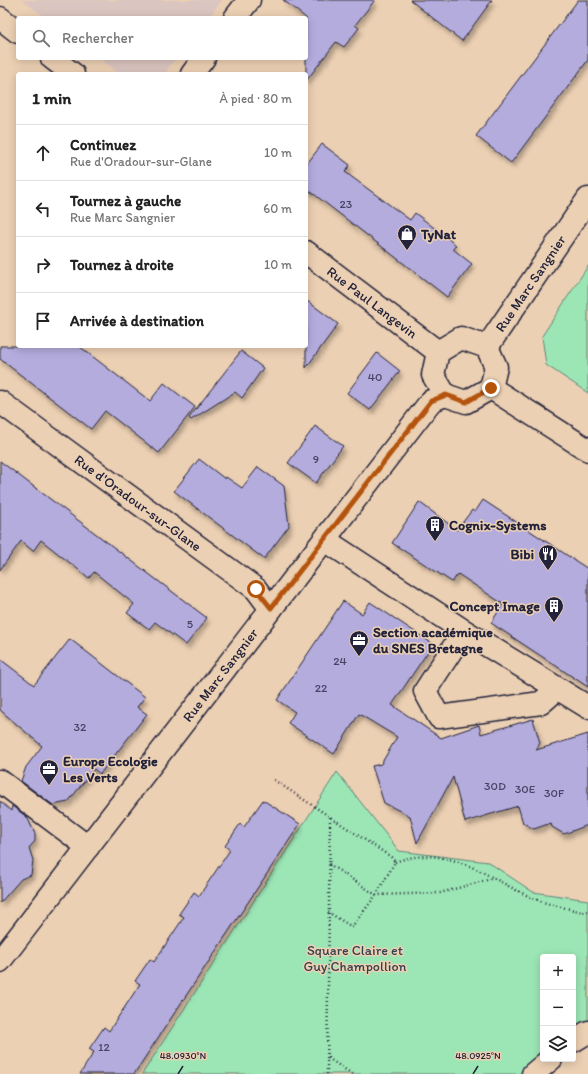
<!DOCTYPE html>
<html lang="fr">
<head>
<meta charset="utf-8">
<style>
	body { margin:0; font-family:Itim,sans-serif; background:#f2f2f2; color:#222 }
	.controls { position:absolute; right:12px; bottom:12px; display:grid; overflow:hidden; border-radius:4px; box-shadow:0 2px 10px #0003 }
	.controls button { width:36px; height:36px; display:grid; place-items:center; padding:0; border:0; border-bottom:1px solid #e0e0e0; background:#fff; color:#222; font:20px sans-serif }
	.stop { position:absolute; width:12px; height:12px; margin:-9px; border:3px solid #b45309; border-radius:50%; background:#fff }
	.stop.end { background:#b45309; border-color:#fff; box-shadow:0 1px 4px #0008 }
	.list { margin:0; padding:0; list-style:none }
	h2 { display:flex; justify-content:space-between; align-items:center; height:52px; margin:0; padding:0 16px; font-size:17px }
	h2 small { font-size:13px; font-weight:400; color:#767676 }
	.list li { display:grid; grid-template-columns:26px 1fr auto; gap:12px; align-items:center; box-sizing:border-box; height:56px; padding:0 16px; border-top:1px solid #e0e0e0 }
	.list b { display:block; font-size:15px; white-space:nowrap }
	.list p { margin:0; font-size:13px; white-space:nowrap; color:#767676 }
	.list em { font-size:13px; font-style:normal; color:#767676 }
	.icon { flex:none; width:22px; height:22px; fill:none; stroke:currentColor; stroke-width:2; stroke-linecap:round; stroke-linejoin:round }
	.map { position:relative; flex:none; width:588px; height:1074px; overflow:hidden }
	.search { position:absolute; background:#fff; box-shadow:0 2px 10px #0003; left:16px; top:16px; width:292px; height:44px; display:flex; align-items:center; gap:10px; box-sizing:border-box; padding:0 14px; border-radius:4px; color:#767676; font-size:15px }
	.panel { position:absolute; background:#fff; box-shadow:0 2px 10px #0003; left:16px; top:72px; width:292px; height:276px; border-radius:4px }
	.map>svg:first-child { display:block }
</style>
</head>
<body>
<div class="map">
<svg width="588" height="1074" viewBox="0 0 588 1074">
	<defs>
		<filter id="shadow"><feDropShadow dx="2.5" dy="4.5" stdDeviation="2" flood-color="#0004"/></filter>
	</defs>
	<rect width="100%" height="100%" fill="#ecd0b3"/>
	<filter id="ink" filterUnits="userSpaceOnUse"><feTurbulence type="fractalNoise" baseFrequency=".025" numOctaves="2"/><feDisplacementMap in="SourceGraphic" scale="8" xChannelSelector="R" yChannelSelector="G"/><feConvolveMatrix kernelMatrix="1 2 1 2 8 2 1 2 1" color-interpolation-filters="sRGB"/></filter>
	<g filter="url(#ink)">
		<path fill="#dbc5c0" d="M 22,0 L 222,0 L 208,18 L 46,18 Z
			M 99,58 L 176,58 L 164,74 L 120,74 Z"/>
		<path fill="#9ce6b5" stroke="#5f8478" d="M 588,266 L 588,393 L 546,365 L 542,336 Z
			M 337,772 L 399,851 L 488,862 L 533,892 L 588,900 L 588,1030 L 573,1040 L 573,957 L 543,957 L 543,1059 L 525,1074 L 142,1074 Z"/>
		<path fill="#b4acdd" stroke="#22223b" filter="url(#shadow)" d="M 283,0 L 375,0 L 355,25 L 359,28 L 344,47 L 336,42 L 306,81 L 306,18 Z
			M 410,0 L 492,0 L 462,41 Z
			M 578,0 L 588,0 L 588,60 L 511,163 L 476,136 Z
			M 322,144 L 350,165 L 345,172 L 410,220 L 415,213 L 456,245 L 453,249 L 472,264 L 447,297 L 306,188 L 306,165 Z
			M 306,300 L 338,324 L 306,368 Z
			M 0,346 L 79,346 L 150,401 L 164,383 L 195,407 L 159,453 L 105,411 L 91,429 L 0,359 Z
			M 241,351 L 263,368 L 242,398 L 235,392 L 191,420 L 189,418 Z
			M 377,353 L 400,371 L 370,410 L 347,393 Z
			M 315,426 L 343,446 L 316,483 L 288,463 Z
			M 199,459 L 225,479 L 226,477 L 242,488 L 258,467 L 284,486 L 289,526 L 264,559 L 174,491 Z
			M 0,461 L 207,618 L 186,645 L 155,622 L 149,629 L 127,613 L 134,604 L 94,572 L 89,578 L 41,540 L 33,551 L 21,541 L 0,570 Z
			M 483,500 L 588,569 L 588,687 L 491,623 L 503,604 L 458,574 L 452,582 L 392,543 L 419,502 L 457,530 L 472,510 L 475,512 Z
			M 343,601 L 362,614 L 370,602 L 433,644 L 392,705 L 441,738 L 479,725 L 481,734 L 533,719 L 540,743 L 536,750 L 588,734 L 588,825 L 564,834 L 552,827 L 551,823 L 534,829 L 523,823 L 518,806 L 465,822 L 453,777 L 417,843 L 410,816 L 384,803 L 372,766 L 381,764 L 397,737 L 359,714 L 334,754 L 288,723 L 295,712 L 277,700 Z
			M 70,639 L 145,697 L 137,707 L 147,714 L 100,774 L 94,769 L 68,802 L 53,805 L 21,781 L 26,767 L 42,746 L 0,710 L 0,659 L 34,685 Z
			M 263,800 L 300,824 L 134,1074 L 80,1074 L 94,1052 L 89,1049 L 104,1027 L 109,1031 L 140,984 L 135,981 L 150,959 L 154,962 L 184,917 L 179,914 L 194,892 L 199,896 L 230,850 L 225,846 L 240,824 L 244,827 Z
			M 0,801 L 11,811 L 12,806 L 27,817 L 35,834 L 35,841 L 29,848 L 33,860 L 31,875 L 21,879 L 0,903 Z"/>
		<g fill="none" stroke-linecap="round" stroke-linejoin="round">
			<defs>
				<g id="street">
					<path d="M 235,18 L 249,0"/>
					<path d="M 192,74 L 204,58"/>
					<path id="s1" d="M 487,347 L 588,199"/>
					<path id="s2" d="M 0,402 L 256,589 L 271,609"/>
					<path d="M 325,540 L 464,631 L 588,707"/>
					<path d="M 464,631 L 425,691 L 439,717 L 541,703 L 557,689"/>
					<path d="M 0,781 L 88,847"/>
					<path id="s3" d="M 0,961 L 431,401 L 445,395"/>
					<path d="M 573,1041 L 588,1032"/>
					<path d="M 533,1074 L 551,1059"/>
				</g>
				<g id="secondary">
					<path d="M 0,18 L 18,32"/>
					<path d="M 52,58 L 73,74"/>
					<path id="s4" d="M 306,252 L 438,352"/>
					<path d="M 461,338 L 487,347 L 496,367 L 491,388 L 466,402 L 445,395 L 433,375 L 438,352 Z"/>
					<path d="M 491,388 L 588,450"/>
				</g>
			</defs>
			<use href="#street" stroke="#22223b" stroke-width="25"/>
			<use href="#secondary" stroke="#22223b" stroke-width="25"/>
			<path stroke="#22223b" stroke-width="2.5" stroke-dasharray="1 3" stroke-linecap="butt" d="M 274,780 L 391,857 L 395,862 L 376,895 L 352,927 L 328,912
				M 395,862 C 450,842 488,879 535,899 C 549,905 567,908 582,912 L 588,911
				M 329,864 L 376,895 L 440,893 L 494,878
				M 328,1058 L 352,1074
				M 327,1074 L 330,817"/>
			<use href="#street" stroke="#ecd0b3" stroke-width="22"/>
			<use href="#secondary" stroke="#ecd0b3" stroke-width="22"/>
		</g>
	</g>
	<g fill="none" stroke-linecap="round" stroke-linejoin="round" filter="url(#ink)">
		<path stroke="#b45309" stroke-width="5" d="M 256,589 L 271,608 L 431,401 L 446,395 L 466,402 L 491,388"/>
	</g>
	<path fill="none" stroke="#22223b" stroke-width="1.5" d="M 178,1074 L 183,1066M 473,1074 L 478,1066"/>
	<defs>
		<symbol id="shop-pin" viewBox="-11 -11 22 30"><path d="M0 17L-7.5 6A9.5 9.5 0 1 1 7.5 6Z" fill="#22223b" stroke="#ecd0b3"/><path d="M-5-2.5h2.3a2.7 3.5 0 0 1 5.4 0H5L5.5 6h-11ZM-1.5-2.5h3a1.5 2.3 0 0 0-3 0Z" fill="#fff"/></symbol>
		<symbol id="building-pin" viewBox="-11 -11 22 30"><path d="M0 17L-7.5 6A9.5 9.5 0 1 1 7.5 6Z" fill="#22223b" stroke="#ecd0b3"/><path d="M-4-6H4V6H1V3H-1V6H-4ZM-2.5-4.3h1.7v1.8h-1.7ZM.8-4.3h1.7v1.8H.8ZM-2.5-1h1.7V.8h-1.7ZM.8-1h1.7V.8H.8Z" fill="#fff"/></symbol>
		<symbol id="restaurant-pin" viewBox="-11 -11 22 30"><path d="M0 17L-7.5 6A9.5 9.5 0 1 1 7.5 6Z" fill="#22223b" stroke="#ecd0b3"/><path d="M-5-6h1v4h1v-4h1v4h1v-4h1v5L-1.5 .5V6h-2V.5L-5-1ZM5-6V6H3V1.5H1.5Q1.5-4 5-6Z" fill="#fff"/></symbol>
		<symbol id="office-pin" viewBox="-11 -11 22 30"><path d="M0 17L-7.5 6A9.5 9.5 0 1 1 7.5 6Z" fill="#22223b" stroke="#ecd0b3"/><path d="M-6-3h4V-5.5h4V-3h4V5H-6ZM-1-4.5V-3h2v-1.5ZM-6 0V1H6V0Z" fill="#fff"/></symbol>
	</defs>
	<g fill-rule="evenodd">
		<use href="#shop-pin" x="396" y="223" width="22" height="30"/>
		<use href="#building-pin" x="424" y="514" width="22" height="30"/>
		<use href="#restaurant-pin" x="537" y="543" width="22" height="30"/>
		<use href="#building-pin" x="543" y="595" width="22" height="30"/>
		<use href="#office-pin" x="348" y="629" width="22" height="30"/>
		<use href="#office-pin" x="38" y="758" width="22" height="30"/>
	</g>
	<g text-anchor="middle" stroke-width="3" stroke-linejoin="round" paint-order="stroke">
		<g font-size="12" fill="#464464">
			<text x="346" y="208">23</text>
			<text x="375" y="381">40</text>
			<text x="316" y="463">9</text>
			<text x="190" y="628">5</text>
			<text x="340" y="665">24</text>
			<text x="321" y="692">22</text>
			<text x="80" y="731">32</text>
			<text x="495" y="790">30D</text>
			<text x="525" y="793">30E</text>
			<text x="554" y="797">30F</text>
			<text x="104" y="1051">12</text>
		</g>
		<g font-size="14" font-weight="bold" fill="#22223b" stroke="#ecd0b3" text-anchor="start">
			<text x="421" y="239">TyNat</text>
			<text x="449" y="530">Cognix-Systems</text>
			<text x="534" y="559" text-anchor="end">Bibi</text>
			<text x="540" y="611" text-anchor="end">Concept Image</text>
			<text x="373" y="637">Section académique<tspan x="373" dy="16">du SNES Bretagne</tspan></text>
			<text x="63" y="766">Europe Ecologie<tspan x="63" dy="16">Les Verts</tspan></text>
		</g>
		<g font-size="14" fill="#22223b" stroke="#ecd0b3">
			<text dy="5" stroke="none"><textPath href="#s1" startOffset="77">Rue Marc Sangnier</textPath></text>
			<text dy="5" stroke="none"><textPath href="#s4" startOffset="83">Rue Paul Langevin</textPath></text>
			<text dy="5" stroke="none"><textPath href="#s2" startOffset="171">Rue d'Oradour-sur-Glane</textPath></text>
			<text dy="5" stroke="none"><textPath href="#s3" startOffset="361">Rue Marc Sangnier</textPath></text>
		</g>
		<g font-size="14" fill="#343f4d" stroke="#ecd0b3">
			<text x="355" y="955">Square Claire et<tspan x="355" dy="16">Guy Champollion</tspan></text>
		</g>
	</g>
	<g font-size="10" text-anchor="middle" fill="#22223b" stroke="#ecd0b3" stroke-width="3" stroke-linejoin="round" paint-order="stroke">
		<text x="183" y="1059">48.0930°N</text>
		<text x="478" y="1059">48.0925°N</text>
	</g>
</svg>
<div class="controls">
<button>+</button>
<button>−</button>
<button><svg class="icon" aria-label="layers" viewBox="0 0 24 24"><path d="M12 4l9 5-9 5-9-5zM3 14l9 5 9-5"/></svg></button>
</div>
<div class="stop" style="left:256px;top:589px"></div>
<div class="stop end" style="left:491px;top:388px"></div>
<div class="search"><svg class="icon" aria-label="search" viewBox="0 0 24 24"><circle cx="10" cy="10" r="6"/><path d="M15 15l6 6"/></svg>Rechercher</div>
<section class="panel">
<h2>1 min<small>À pied · 80 m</small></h2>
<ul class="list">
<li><svg class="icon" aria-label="ahead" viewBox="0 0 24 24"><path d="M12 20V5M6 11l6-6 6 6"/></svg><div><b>Continuez</b><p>Rue d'Oradour-sur-Glane</p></div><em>10 m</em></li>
<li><svg class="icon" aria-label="left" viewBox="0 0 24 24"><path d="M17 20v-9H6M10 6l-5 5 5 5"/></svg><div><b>Tournez à gauche</b><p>Rue Marc Sangnier</p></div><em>60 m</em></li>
<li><svg class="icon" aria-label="right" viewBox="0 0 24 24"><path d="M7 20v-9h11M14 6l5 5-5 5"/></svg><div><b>Tournez à droite</b></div><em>10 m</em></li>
<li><svg class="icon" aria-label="arrive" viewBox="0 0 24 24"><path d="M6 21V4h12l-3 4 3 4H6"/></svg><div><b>Arrivée à destination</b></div></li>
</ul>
</section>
</div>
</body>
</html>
